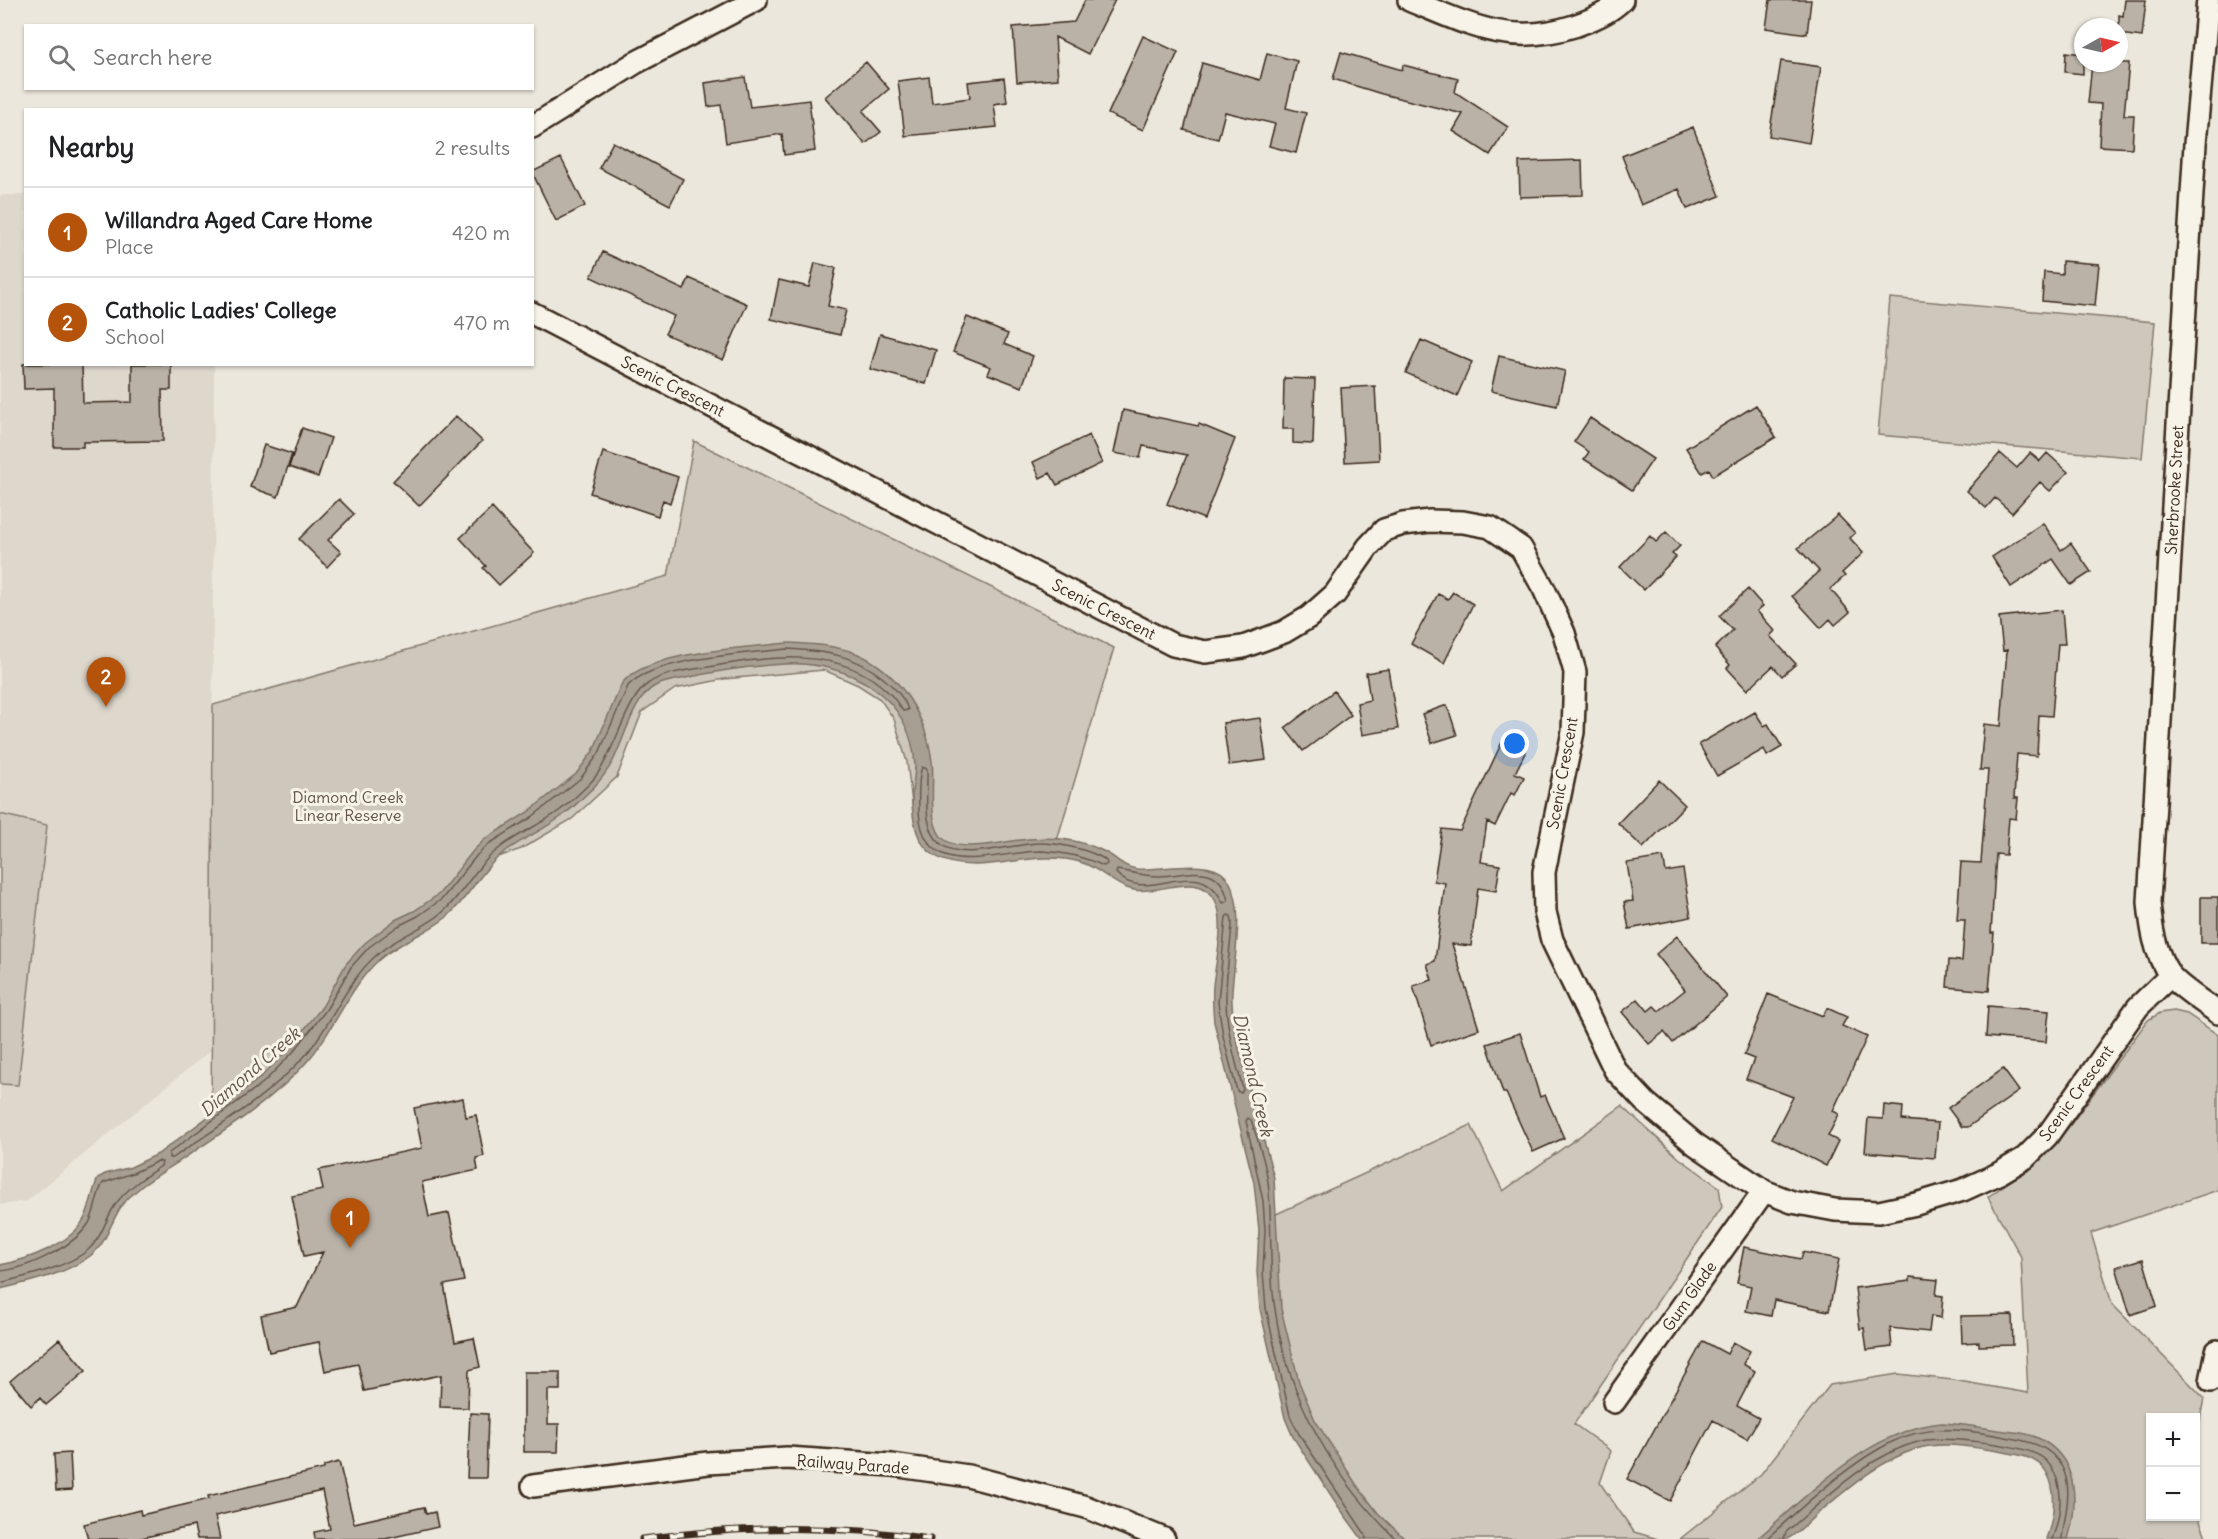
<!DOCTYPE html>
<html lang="en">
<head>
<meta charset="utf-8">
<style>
	body { margin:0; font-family:Delius,sans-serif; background:#f2f2f2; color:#202124 }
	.controls { position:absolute; right:18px; bottom:18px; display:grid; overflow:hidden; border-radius:0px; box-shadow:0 2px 4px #0004 }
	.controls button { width:54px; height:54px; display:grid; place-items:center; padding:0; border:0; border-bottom:2px solid #e0e0e0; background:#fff; color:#202124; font:30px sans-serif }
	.compass { position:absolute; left:2074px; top:18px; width:54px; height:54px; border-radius:50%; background:#fff; box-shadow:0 2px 4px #0004; rotate:82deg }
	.you { position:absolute; left:1515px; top:744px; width:21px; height:21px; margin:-15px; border:4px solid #fff; border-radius:50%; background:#1a73e8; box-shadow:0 0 0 9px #1a73e833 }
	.badge { display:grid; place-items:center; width:39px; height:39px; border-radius:50%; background:#b45309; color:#fff; font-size:20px; font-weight:700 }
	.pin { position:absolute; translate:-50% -50px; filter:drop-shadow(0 2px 3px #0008) }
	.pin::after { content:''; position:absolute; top:32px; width:21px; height:18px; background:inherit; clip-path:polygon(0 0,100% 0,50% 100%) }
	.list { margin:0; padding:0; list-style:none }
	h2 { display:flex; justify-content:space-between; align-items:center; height:78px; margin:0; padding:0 24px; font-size:26px }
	h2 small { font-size:20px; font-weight:400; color:#757577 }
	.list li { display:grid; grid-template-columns:39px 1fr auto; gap:18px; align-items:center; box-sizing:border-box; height:90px; padding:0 24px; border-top:2px solid #e0e0e0 }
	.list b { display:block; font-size:22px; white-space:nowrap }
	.list p { margin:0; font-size:20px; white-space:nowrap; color:#757577 }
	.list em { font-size:20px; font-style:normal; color:#757577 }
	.icon { flex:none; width:33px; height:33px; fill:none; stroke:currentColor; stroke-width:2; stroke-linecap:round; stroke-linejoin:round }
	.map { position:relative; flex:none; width:2218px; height:1539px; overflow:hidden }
	.search { position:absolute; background:#fff; box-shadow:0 2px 4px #0004; left:24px; top:24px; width:510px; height:66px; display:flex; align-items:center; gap:15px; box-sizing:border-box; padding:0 21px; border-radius:0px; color:#757577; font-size:22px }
	.panel { position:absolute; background:#fff; box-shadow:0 2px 4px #0004; left:24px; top:108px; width:510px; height:258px; border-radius:0px }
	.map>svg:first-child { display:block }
</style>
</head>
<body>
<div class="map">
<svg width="2218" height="1539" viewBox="0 0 2218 1539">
	<rect width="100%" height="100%" fill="#ece7dc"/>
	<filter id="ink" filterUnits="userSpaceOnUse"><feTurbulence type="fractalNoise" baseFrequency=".0167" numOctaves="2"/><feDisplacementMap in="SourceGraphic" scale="12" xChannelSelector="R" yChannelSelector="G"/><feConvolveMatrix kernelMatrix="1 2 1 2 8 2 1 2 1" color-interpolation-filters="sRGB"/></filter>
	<g filter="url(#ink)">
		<path fill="#ddd7cc" d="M 0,195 L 25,195 L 26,364 L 214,365 L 211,1050 L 27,1201 L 0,1205 Z"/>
		<path fill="#cec8bc" stroke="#84796d" stroke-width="1.5" d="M 1890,298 L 2155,322 L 2142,458 L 1878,435 Z
			M 694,441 L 1114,648 L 1055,847 L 981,859 L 919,835 L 913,811 L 907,762 L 894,719 L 880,699 L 858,685 L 824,670 L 724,679 L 675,689 L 642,712 L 617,777 L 572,819 L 521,849 L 484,862 L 386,941 L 334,1017 L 211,1128 L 213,705 L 668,576 Z
			M 0,814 L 47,825 L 18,1085 L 0,1084 Z
			M 2174,1011 L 2187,1014 L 2218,1035 L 2218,1190 L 2091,1233 L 2112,1304 L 2204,1398 L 2196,1441 L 2196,1418 L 2150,1418 L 2150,1516 L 2196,1516 L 2196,1511 L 2207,1539 L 2051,1539 L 2063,1490 L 2026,1447 L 1920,1434 L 1775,1539 L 1680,1539 L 1761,1474 L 1830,1385 L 1898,1374 L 1953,1380 L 2028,1393 L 2021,1257 L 1988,1197 L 2032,1165 L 2068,1128 L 2148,1020 L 2160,1013 Z
			M 1622,1106 L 1679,1158 L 1719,1187 L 1722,1207 L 1574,1424 L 1611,1451 L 1600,1483 L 1634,1532 L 1658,1539 L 1384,1539 L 1281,1369 L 1274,1215 L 1471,1125 L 1503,1191 Z"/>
		<path fill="#a89f93" stroke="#7c7064" stroke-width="1.5" d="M 787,643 C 810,644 836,645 858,654 C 900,672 927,718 932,762 C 935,782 926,827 945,840 C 961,851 995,844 1012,841 C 1043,836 1077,837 1105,852 C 1117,858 1123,867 1137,869 C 1161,871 1209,858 1225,876 C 1248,901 1233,961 1232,992 C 1231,1007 1234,1022 1236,1037 L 1274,1178 L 1281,1309 L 1299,1382 L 1315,1420 L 1356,1484 L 1378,1513 L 1405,1539 L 1362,1539 L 1338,1506 L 1293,1437 L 1285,1418 L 1260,1309 L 1257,1272 L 1259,1230 L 1254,1183 L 1214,1022 C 1213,1010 1212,998 1213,986 C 1215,962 1227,922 1215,900 C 1200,870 1159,895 1134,890 C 1115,887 1101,868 1080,862 C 1045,852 1011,864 975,865 C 925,865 911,839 912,792 C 913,783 915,774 915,766 C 912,696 848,661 785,664 C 750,666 715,671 681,679 C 672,681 663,682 655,686 C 634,697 624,740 613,761 C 607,772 600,781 592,789 C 583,797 575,806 566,813 C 548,828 525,837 506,851 C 482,868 470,896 448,916 C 428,933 401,941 381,958 C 350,985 336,1027 310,1058 C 276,1099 216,1137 172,1166 C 162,1173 151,1179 142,1186 C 136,1191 128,1198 123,1204 C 110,1221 108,1243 90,1256 C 67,1274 28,1282 0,1289 L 0,1265 C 27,1260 71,1244 84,1219 C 91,1206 92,1191 98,1178 L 105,1174 L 131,1167 L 158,1154 L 260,1078 L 291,1046 L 322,1007 L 346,964 L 365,943 L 395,920 L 414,911 L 439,894 L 473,851 L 485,839 L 528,812 L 576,774 L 593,751 L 622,683 C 650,651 745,648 787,643 Z
			M 1942,1423 C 1961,1424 1979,1427 1998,1430 C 2011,1432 2026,1432 2038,1438 C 2078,1457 2079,1502 2068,1539 L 2046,1539 C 2054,1517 2058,1494 2047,1473 C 2038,1456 2015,1454 1998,1451 C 1972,1447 1941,1441 1916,1449 C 1877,1462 1848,1489 1817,1514 C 1808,1522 1799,1532 1789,1538 C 1781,1539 1766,1539 1757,1539 C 1809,1494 1871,1429 1942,1423 Z"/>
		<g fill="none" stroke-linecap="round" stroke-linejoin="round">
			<path stroke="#67594d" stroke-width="1.5" d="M 787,649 C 829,651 862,656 893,687 C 900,694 906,701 908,710 L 903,711 C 898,704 894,697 888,692 C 841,645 768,657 709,667 C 690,670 665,672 649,683 C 625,698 615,756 591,782 C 581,792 570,803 559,811 C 541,824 520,833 501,847 C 477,864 465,891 444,911 C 426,928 398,936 379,953 C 345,981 332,1026 303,1058 C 266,1098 217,1127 173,1158 L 169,1158 L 169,1153 L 264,1082 L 295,1050 L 326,1010 L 351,967 L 369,947 L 398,926 L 418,916 L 442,899 L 477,855 L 489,844 L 532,817 L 581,778 L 599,753 L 628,686 C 652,658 750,653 787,649 Z
				M 922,767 L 927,769 C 928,791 921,828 941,844 C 962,862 1015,843 1040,843 C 1056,843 1080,848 1094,854 C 1100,857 1106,858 1107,864 L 1104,866 C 1084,857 1064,852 1042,851 C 997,851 924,884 919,812 C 919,798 917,781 922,767 Z
				M 1117,870 C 1131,872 1144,876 1159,876 C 1189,875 1220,860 1228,901 L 1223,903 C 1198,849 1147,908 1116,873 Z
				M 1228,915 L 1231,916 L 1232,923 C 1231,946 1226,969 1226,993 C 1225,1026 1235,1058 1243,1090 L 1241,1093 L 1237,1091 L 1223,1036 L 1218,1002 L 1226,917 Z
				M 0,1271 C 27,1269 75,1246 89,1223 C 96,1210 96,1195 103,1183 L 133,1173 L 158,1161 L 162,1162 L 161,1166 C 146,1176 130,1186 118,1201 C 105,1217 103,1238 87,1251 C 65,1268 26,1276 0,1283
				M 1366,1539 L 1365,1534 L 1299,1434 L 1290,1416 L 1266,1308 L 1263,1272 L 1265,1230 L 1263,1201 L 1246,1121 L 1248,1118 L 1251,1120 C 1258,1140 1265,1161 1268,1182 C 1273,1224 1268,1267 1275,1309 C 1287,1396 1333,1478 1396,1539
				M 1766,1539 C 1803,1507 1848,1463 1892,1442 C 1927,1425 1959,1429 1995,1435 C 2021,1440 2049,1442 2062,1467 C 2074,1490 2064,1516 2062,1539
				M 1784,1539 L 1786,1532 C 1816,1507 1849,1474 1884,1456 C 1896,1449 1912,1443 1926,1440 C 1949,1437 2025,1444 2043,1458 C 2066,1477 2062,1514 2052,1539"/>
		</g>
		<path fill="#bab2a7" stroke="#3b2a1e" stroke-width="1.5" d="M 1085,0 L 1115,0 L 1088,54 L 1055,37 L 1058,79 L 1017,82 L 1013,27 L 1074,22 Z
			M 1770,0 L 1811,0 L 1807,34 L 1766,28 Z
			M 2125,0 L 2146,0 L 2142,37 L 2119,34 L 2119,15 L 2123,16 Z
			M 1143,36 L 1178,52 L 1143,130 L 1108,114 Z
			M 1341,52 L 1402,70 L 1403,65 L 1458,79 L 1455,92 L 1508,127 L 1490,155 L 1453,131 L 1463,114 L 1382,94 L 1333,79 Z
			M 2066,52 L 2083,54 L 2083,74 L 2065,72 Z
			M 1267,53 L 1297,61 L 1286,108 L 1306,113 L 1296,153 L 1269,146 L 1275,124 L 1225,112 L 1218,139 L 1184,130 L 1202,63 L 1260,80 Z
			M 1781,61 L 1821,67 L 1809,143 L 1769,136 Z
			M 866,62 L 889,89 L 863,111 L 881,132 L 865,144 L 825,97 Z
			M 2092,63 L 2129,63 L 2124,115 L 2134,115 L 2132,148 L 2099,146 L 2101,104 L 2088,103 Z
			M 745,77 L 750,107 L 809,100 L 815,151 L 784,155 L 782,134 L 726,143 L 721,105 L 708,107 L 705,83 Z
			M 929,77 L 932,103 L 970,98 L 968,82 L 1004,78 L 1007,102 L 994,104 L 997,127 L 905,136 L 898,81 Z
			M 1693,127 L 1720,196 L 1687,209 L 1679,189 L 1641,205 L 1622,156 Z
			M 613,142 L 683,179 L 670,205 L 599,168 Z
			M 561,158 L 585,206 L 556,221 L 532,172 Z
			M 1582,160 L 1583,195 L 1520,197 L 1519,162 Z
			M 603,252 L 684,290 L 689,278 L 747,304 L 723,360 L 665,334 L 674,316 L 591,277 Z
			M 2062,261 L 2099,264 L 2095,306 L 2042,301 L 2044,272 L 2062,274 Z
			M 815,263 L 836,268 L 828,306 L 846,310 L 840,335 L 771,319 L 779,280 L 809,287 Z
			M 967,317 L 1008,334 L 1004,344 L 1033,356 L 1022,387 L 988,374 L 991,367 L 953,352 Z
			M 880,334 L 936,350 L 926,384 L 870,369 Z
			M 1421,340 L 1472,362 L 1457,396 L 1406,373 Z
			M 1499,356 L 1565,371 L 1557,406 L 1491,391 Z
			M 23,364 L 82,364 L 83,403 L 132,402 L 132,364 L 171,364 L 171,390 L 162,390 L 163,441 L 83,442 L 83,447 L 54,447 L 54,388 L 24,389 Z
			M 1284,378 L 1315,379 L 1313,444 L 1293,443 L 1293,429 L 1283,429 Z
			M 1375,386 L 1379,460 L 1345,462 L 1341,388 Z
			M 1756,405 L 1776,437 L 1713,476 L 1709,469 L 1702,473 L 1686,448 Z
			M 1123,410 L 1198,426 L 1199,424 L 1235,439 L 1204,519 L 1167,504 L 1187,455 L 1143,446 L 1140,458 L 1114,453 Z
			M 456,416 L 482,441 L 419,506 L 393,481 Z
			M 1590,418 L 1653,459 L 1632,490 L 1584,459 L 1589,452 L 1574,442 Z
			M 302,428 L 331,438 L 318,477 L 289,467 Z
			M 1089,435 L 1102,463 L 1057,485 L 1050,473 L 1040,478 L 1033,462 Z
			M 264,445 L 292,454 L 278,497 L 250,487 Z
			M 603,452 L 678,477 L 670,503 L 663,500 L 658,516 L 590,493 Z
			M 2000,453 L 2017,468 L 2030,453 L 2040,461 L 2047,453 L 2068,472 L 2050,491 L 2040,482 L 2012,513 L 1995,498 L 1986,508 L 1967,491 Z
			M 339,499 L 354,514 L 328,540 L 341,552 L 327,567 L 299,539 Z
			M 492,508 L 534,553 L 499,585 L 483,568 L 486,566 L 460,538 Z
			M 1838,515 L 1855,533 L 1850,538 L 1863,553 L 1842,573 L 1845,576 L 1830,589 L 1850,612 L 1835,625 L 1830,619 L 1821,628 L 1792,596 L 1819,571 L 1798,548 Z
			M 2043,523 L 2061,550 L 2071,543 L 2091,572 L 2071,585 L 2053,559 L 2011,587 L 1992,557 Z
			M 1666,532 L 1680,546 L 1672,554 L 1676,557 L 1644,590 L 1620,567 L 1650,536 L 1656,542 Z
			M 1748,589 L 1763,606 L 1757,611 L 1775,631 L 1770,636 L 1796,664 L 1782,676 L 1773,666 L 1747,690 L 1727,668 L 1730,665 L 1715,648 L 1733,630 L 1719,616 Z
			M 1453,592 L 1473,604 L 1444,663 L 1411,644 L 1438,594 L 1448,599 Z
			M 2062,610 L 2065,644 L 2058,644 L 2052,716 L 2039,715 L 2037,756 L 2017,754 L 2014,798 L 2018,798 L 2016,819 L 2009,818 L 2006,855 L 1996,854 L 1991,933 L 1994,933 L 1989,991 L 1947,987 L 1949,960 L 1962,961 L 1965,920 L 1957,920 L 1961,862 L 1981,863 L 1988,770 L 1980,770 L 1984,724 L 2001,726 L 2007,650 L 2003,651 L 1999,617 Z
			M 1388,669 L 1398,729 L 1362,735 L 1357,703 L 1370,700 L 1366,673 Z
			M 1334,691 L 1351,715 L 1303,751 L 1285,728 Z
			M 1447,705 L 1457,735 L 1432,743 L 1422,714 Z
			M 1755,712 L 1764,726 L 1768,724 L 1782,747 L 1767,756 L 1764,749 L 1717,776 L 1699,744 Z
			M 1260,718 L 1266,760 L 1229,765 L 1223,723 Z
			M 1503,740 L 1526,751 L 1515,773 L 1524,777 L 1515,795 L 1511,793 L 1495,826 L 1487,822 L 1481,862 L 1500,865 L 1496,891 L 1478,888 L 1471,946 L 1452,944 L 1479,1029 L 1431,1045 L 1413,986 L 1432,980 L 1427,964 L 1435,961 L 1445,883 L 1434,881 L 1442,829 L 1460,831 Z
			M 1659,780 L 1685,805 L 1643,848 L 1618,823 Z
			M 1663,857 L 1666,872 L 1683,869 L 1691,917 L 1629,929 L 1624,902 L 1633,901 L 1627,863 Z
			M 2201,897 L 2218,897 L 2218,943 L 2201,943 Z
			M 1677,936 L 1727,997 L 1673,1043 L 1664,1032 L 1649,1044 L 1622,1012 L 1638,999 L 1648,1011 L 1654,1006 L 1659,1011 L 1685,990 L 1656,954 Z
			M 1768,994 L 1823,1016 L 1827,1008 L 1847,1017 L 1842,1026 L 1867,1037 L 1833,1111 L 1839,1114 L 1828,1136 L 1838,1141 L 1826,1166 L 1772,1138 L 1793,1097 L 1746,1079 L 1754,1059 L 1744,1055 Z
			M 1988,1006 L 2049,1011 L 2046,1042 L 1986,1037 Z
			M 1520,1033 L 1540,1097 L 1545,1095 L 1564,1138 L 1533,1152 L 1506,1093 L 1503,1093 L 1487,1044 Z
			M 2003,1069 L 2019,1091 L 1968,1127 L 1962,1127 L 1948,1108 Z
			M 463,1098 L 466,1117 L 476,1115 L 484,1156 L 476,1158 L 478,1170 L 422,1182 L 429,1217 L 449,1213 L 464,1281 L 444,1285 L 455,1342 L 474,1338 L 480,1367 L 469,1370 L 468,1408 L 440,1407 L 441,1375 L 364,1391 L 358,1364 L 325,1371 L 319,1342 L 269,1352 L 261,1315 L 297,1307 L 323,1252 L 304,1256 L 292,1196 L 323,1190 L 319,1170 L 422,1148 L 414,1108 Z
			M 1884,1105 L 1903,1107 L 1902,1120 L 1938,1123 L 1935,1158 L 1865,1152 L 1868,1118 L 1883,1119 Z
			M 1744,1247 L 1801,1259 L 1803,1252 L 1839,1259 L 1829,1311 L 1774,1300 L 1771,1316 L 1746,1311 L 1751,1286 L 1737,1283 Z
			M 2143,1259 L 2157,1306 L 2130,1315 L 2116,1267 Z
			M 1910,1277 L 1938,1280 L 1936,1295 L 1943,1296 L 1941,1318 L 1931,1316 L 1929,1332 L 1890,1328 L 1892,1347 L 1867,1350 L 1864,1328 L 1860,1329 L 1855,1288 L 1910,1281 Z
			M 2012,1315 L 2013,1345 L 1979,1346 L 1979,1342 L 1962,1343 L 1961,1316 Z
			M 59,1339 L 86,1371 L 46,1405 L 40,1398 L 31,1406 L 10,1381 Z
			M 1703,1341 L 1727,1354 L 1733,1342 L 1750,1351 L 1743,1364 L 1755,1371 L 1737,1406 L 1759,1418 L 1747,1439 L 1713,1420 L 1670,1501 L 1627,1479 Z
			M 524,1372 L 560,1372 L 560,1390 L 548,1390 L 548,1424 L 559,1424 L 558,1452 L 524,1452 Z
			M 470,1413 L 488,1414 L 486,1478 L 467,1478 Z
			M 70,1453 L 72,1490 L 56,1491 L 54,1454 Z
			M 339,1462 L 354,1523 L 424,1507 L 426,1514 L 435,1512 L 438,1527 L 385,1539 L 315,1539 L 314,1532 L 330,1529 L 322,1491 L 215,1516 L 220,1539 L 197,1539 L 194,1526 L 137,1539 L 88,1539 L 84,1524 L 140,1510 L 141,1515 L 209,1499 L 208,1496 L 324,1469 L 324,1466 Z"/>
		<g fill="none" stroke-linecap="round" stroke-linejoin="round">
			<defs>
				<path id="minor" d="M 1409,0 C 1468,24 1509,47 1574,26 C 1591,20 1609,13 1622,0
					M 2208,0 L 2195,144 L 2149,902 C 2151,927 2155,954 2170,975 C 2178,986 2205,1003 2218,1013
					M 532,127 L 635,63 L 756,0
					M 532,313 L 1173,645 L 1205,652 L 1243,647 L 1284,632 L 1309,617 L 1335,594 L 1368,547 L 1384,530 L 1403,524 L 1430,521 L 1463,522 L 1490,527 L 1521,548 L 1544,589 L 1564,633 L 1575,672 L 1573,732 L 1544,872 L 1545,912 L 1552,940 L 1615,1070 L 1645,1102 L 1695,1144 L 1764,1191 L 1792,1202 L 1835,1210 L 1879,1212 L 1916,1204 L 1963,1190 L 1998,1174 L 2025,1158 L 2047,1136 L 2138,1007 L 2170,976
					M 2211,1381 L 2217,1351
					M 1614,1402 L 1764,1191
					M 533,1486 L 708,1463 L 787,1458 L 892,1465 L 968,1476 L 1086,1507 L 1164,1539"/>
			</defs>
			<use href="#minor" stroke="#3b2a1e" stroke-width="26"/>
			<use href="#minor" stroke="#f7f3e8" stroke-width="21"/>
			<defs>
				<path id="rail" d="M 642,1539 C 738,1526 834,1524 930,1539"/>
			</defs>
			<use href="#rail" stroke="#3b2a1e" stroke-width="7"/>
			<use href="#rail" stroke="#f7f3e8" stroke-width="4.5" stroke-dasharray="14" stroke-linecap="butt"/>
		</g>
	</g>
	<g text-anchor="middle" stroke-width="6" stroke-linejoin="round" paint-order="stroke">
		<g font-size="16" fill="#3b2a1e" stroke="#f7f3e8">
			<text transform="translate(673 386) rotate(27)" y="6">Scenic Crescent</text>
			<text transform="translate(2174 490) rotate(-87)" y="6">Sherbrooke Street</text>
			<text transform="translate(1104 609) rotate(27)" y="6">Scenic Crescent</text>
			<text transform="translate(1562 773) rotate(-80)" y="6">Scenic Crescent</text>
			<text transform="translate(2076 1093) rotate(-54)" y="6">Scenic Crescent</text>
			<text transform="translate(1689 1296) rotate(-55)" y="6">Gum Glade</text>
			<text transform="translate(853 1464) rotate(4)" y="6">Railway Parade</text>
		</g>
		<g font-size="16" fill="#605246" stroke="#f7f3e8">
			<text x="348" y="803">Diamond Creek<tspan x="348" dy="18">Linear Reserve</tspan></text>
		</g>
		<g font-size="18" font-style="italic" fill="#615347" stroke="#f7f3e8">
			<text transform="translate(250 1072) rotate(-41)" y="6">Diamond Creek</text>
			<text transform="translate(1253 1075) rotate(77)" y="6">Diamond Creek</text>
		</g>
	</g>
</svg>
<div class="controls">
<button>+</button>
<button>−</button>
</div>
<svg class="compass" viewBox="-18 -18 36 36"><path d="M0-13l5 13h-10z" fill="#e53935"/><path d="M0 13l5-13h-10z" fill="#757577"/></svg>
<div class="you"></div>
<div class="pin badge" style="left:350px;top:1248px">1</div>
<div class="pin badge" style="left:106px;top:707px">2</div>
<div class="search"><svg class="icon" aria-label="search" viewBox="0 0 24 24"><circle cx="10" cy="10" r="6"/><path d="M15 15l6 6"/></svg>Search here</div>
<section class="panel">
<h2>Nearby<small>2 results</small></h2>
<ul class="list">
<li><span class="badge">1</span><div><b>Willandra Aged Care Home</b><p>Place</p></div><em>420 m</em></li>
<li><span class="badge">2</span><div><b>Catholic Ladies' College</b><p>School</p></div><em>470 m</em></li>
</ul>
</section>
</div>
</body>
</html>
